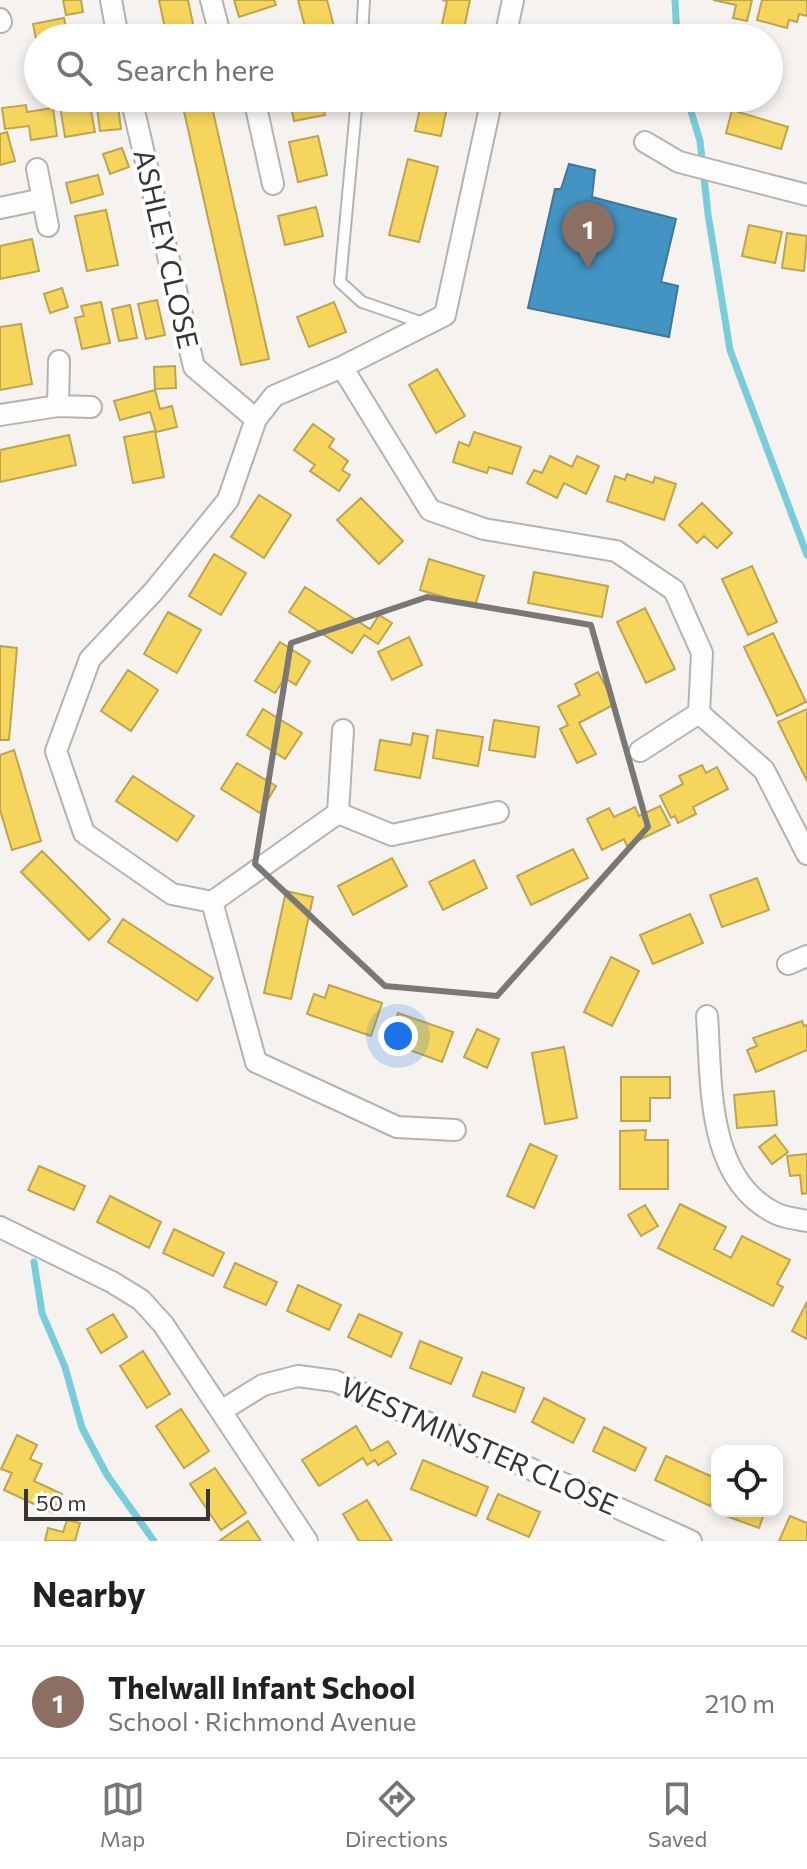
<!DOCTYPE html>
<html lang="en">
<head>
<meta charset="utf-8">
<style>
	body { margin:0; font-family:Commissioner,sans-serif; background:#f2f2f2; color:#202124 }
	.controls { position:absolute; right:24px; bottom:24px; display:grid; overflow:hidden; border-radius:16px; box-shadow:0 4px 12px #0003 }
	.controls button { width:72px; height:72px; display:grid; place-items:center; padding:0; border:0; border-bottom:2px solid #e0e0e0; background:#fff; color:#202124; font:40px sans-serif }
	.scale { position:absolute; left:24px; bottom:20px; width:186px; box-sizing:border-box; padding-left:8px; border:4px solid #383634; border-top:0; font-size:22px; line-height:28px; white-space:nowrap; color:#383634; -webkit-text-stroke:6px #fff; paint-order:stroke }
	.you { position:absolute; left:398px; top:1036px; width:28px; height:28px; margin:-20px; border:6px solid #fff; border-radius:50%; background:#1a73e8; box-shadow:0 0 0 12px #1a73e833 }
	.badge { display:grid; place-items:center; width:52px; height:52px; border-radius:50%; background:#7a7875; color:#fff; font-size:26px; font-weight:700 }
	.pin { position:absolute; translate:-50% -66px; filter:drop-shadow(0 2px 4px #0008) }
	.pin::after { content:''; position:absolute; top:42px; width:28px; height:24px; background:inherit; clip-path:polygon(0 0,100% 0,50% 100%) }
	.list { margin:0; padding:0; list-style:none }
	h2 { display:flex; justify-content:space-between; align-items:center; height:104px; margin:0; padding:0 32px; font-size:34px }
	h2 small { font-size:26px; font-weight:400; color:#757577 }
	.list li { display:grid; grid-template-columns:52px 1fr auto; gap:24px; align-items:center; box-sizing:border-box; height:112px; padding:0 32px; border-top:2px solid #e0e0e0 }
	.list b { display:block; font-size:30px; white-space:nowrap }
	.list p { margin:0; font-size:26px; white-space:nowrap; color:#757577 }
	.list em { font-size:26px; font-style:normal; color:#757577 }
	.icon { flex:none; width:44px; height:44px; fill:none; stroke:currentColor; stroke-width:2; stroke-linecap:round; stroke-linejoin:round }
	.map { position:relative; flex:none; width:807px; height:1541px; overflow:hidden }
	.search { position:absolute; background:#fff; box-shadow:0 4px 12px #0003; left:24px; right:24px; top:24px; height:88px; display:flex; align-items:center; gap:20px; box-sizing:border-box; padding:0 28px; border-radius:44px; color:#757577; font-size:30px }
	.sheet { height:216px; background:#fff }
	nav { display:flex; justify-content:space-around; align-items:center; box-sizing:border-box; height:112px; border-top:2px solid #e0e0e0; background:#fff; font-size:22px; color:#757577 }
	nav a { display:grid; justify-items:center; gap:4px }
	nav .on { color:#7a7875 }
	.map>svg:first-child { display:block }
</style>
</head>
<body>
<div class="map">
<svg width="807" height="1541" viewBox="0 0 807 1541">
	<rect width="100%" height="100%" fill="#f6f2ef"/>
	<path fill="#f6d55c" stroke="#bda550" stroke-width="2" d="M 63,0 L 81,0 L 83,12 L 66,15 Z
		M 159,0 L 188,0 L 196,38 L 167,38 Z
		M 234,0 L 274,0 L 276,5 L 239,17 Z
		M 298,0 L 327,0 L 337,38 L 308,38 Z
		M 442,0 L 470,0 L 462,38 L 439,38 L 447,1 Z
		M 713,0 L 752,0 L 747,21 L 733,18 L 736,5 Z
		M 762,0 L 807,0 L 807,16 L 799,14 L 797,22 L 789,20 L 787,28 L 757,20 Z
		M 64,18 L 68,38 L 38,38 L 38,48 L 33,24 Z
		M 117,98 L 121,129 L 100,131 L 96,99 Z
		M 181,98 L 210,98 L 269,359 L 241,365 Z
		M 289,98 L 322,98 L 325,115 L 294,121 Z
		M 418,98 L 449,98 L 441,136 L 415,131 L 422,99 Z
		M 89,100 L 95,132 L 65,137 L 60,106 Z
		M 26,105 L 27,112 L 53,108 L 57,136 L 31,140 L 29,126 L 5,129 L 2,108 Z
		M 732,110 L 788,127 L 781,149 L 726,133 Z
		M 7,132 L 15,161 L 0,165 L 0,134 Z
		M 318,136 L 327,175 L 298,182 L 289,142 Z
		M 122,148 L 129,167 L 110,174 L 103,154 Z
		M 408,159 L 438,167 L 419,242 L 389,235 Z
		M 98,175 L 103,194 L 71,203 L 66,183 Z
		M 316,207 L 323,236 L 285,245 L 278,216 Z
		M 106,210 L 118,265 L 87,271 L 75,216 Z
		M 749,225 L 782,232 L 775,263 L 742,256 Z
		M 787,233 L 807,236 L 804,271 L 782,268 Z
		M 32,239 L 39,271 L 0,279 L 0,246 Z
		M 62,288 L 68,307 L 50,313 L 44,294 Z
		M 157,300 L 165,335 L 146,339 L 138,304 Z
		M 101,302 L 110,343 L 82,349 L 75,318 L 84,316 L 81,306 Z
		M 334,302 L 346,332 L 309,347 L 297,317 Z
		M 130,305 L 137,338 L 119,341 L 112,309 Z
		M 21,324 L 32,384 L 0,390 L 0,327 Z
		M 175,366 L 176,388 L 155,389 L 154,367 Z
		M 437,369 L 465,416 L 436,433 L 409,385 Z
		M 155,390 L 160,409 L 172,406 L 177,427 L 156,432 L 150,412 L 120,420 L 114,401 Z
		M 313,424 L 334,439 L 329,447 L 348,461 L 342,470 L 350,475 L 339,491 L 310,471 L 315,465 L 294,450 Z
		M 155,431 L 164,477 L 133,483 L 124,437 Z
		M 474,432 L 521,447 L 512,474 L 489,467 L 487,473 L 453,462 L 459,442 L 469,446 Z
		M 69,435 L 76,465 L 0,482 L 0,450 Z
		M 550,456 L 572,467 L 577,456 L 599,466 L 586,494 L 564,483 L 557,498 L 527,483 L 534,470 L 542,473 Z
		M 627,474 L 653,483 L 655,477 L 676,484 L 664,520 L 607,501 L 615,476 L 625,480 Z
		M 259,495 L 291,515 L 264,558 L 231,537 Z
		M 361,498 L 403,541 L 379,564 L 337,520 Z
		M 702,503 L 732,533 L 717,548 L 704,536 L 697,543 L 679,525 Z
		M 214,554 L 246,573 L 221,615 L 189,596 Z
		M 429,559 L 484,576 L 475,606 L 420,590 Z
		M 752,566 L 777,622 L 748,635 L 722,579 Z
		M 534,572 L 608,586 L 602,617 L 528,603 Z
		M 305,587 L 370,629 L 379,615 L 392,623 L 378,644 L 364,635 L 352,653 L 289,612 Z
		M 645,608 L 675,669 L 646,683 L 617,622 Z
		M 168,612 L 201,630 L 177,673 L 144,654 Z
		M 773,633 L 806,702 L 777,716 L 744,647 Z
		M 409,637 L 422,665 L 392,680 L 378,652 Z
		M 280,642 L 310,661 L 296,685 L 285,678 L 275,693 L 255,681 Z
		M 0,646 L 17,648 L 9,740 L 0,740 Z
		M 128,670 L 158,690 L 131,731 L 101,711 Z
		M 598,672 L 615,704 L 579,723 L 596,754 L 577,763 L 560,729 L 568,725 L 558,706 L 580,695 L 575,684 Z
		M 263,709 L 302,733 L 285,759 L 247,735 Z
		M 807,709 L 807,781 L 778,722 Z
		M 494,720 L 539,727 L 535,757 L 489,750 Z
		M 437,730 L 483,737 L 478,766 L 433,758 Z
		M 413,733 L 428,736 L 420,778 L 375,770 L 380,740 L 411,745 Z
		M 14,750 L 41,841 L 12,850 L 0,810 L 0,755 Z
		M 237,763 L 276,786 L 260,813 L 221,789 Z
		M 702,765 L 706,773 L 717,767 L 728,789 L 693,807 L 696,814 L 678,823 L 675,816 L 671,818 L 660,796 L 683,784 L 679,776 Z
		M 133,776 L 194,816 L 177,841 L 116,801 Z
		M 660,806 L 670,825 L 627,846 L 624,839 L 602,850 L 587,819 L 609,808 L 614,817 L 635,807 L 639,816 Z
		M 573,849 L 588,878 L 531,905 L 517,876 Z
		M 42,851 L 110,919 L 89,940 L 21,872 Z
		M 392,858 L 407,886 L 353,915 L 338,886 Z
		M 474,860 L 487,888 L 443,910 L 429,882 Z
		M 757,878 L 769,910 L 722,927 L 710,895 Z
		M 286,891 L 313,897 L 291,999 L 264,993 Z
		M 690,914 L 703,943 L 653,964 L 640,935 Z
		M 123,919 L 213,978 L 197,1001 L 108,942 Z
		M 611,957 L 639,971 L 612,1026 L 584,1012 Z
		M 329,985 L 382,1003 L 371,1036 L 307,1014 L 314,994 L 325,998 Z
		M 398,1013 L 453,1032 L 442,1062 L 388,1042 Z
		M 802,1021 L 804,1026 L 807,1025 L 807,1050 L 756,1072 L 747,1050 L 757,1046 L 753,1038 Z
		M 477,1029 L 499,1039 L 487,1068 L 464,1057 Z
		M 564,1047 L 577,1118 L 545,1124 L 532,1053 Z
		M 621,1077 L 670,1077 L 670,1098 L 650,1098 L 650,1121 L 621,1121 Z
		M 774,1091 L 777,1125 L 737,1128 L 734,1095 Z
		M 646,1130 L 645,1140 L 668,1140 L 668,1189 L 620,1189 L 620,1131 Z
		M 775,1135 L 788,1152 L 772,1164 L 759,1147 Z
		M 530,1144 L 557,1156 L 534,1208 L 507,1196 Z
		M 807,1154 L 807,1193 L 802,1194 L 800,1175 L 790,1176 L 787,1156 Z
		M 39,1166 L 85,1186 L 74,1210 L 28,1190 Z
		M 110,1196 L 161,1222 L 149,1248 L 97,1222 Z
		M 680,1204 L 726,1227 L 714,1249 L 731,1258 L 742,1236 L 790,1260 L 777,1284 L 783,1287 L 773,1306 L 658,1248 Z
		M 645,1205 L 658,1226 L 641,1236 L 628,1215 Z
		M 174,1229 L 224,1253 L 213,1276 L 163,1253 Z
		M 235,1263 L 277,1282 L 266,1305 L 224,1287 Z
		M 298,1285 L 341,1305 L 329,1330 L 287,1311 Z
		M 807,1302 L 807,1339 L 792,1331 Z
		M 113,1314 L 127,1337 L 101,1353 L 87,1329 Z
		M 359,1314 L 402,1333 L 391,1357 L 348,1337 Z
		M 420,1341 L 462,1358 L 451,1384 L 410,1368 Z
		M 143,1351 L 170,1394 L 147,1408 L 120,1366 Z
		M 482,1372 L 524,1388 L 515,1412 L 473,1396 Z
		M 544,1398 L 585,1419 L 573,1443 L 532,1422 Z
		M 181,1409 L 209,1451 L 184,1468 L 156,1426 Z
		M 356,1426 L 371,1451 L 388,1441 L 396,1454 L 378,1465 L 375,1460 L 367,1465 L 363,1458 L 319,1486 L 302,1460 Z
		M 604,1427 L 646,1448 L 635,1471 L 593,1451 Z
		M 17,1435 L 37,1445 L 30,1459 L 42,1464 L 34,1481 L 62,1494 L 53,1513 L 4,1490 L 12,1473 L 1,1469 Z
		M 666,1456 L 717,1479 L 717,1491 L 710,1506 L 655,1480 Z
		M 423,1460 L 488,1487 L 476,1516 L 411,1489 Z
		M 215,1468 L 246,1513 L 221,1530 L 190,1484 Z
		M 498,1494 L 540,1512 L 529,1537 L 487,1519 Z
		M 367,1500 L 392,1541 L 359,1541 L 343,1514 Z
		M 718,1511 L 765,1511 L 759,1528 L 718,1513 Z
		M 790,1516 L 807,1523 L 807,1541 L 779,1541 Z
		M 67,1520 L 80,1523 L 75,1541 L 45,1541 L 48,1528 L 63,1532 Z
		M 248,1521 L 261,1541 L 219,1541 Z"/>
	<path fill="#4393c3" stroke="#407798" stroke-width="2" d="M 569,164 L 595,170 L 592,197 L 676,219 L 661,282 L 678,286 L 669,337 L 528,308 L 555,189 L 561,189 Z"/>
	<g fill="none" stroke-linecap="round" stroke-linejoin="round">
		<path stroke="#79cdda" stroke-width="7" d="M 675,0 L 677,38
			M 687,98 L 700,141 L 708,214 L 730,350 L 807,555
			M 34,1262 L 42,1313 L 65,1367 L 82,1428 L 107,1475 L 154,1541"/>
		<defs>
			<path id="service" d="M 362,38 L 364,0
				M 357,98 L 340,282 L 362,302 L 426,324"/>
			<path id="minor" d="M 111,0 L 118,38
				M 211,0 L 221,38
				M 0,19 L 1,22
				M 505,38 L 513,0
				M 131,98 L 194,367 L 256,419
				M 254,98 L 273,184
				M 645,142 L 679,162 L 807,195
				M 37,169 L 48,226
				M 0,208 L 43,199
				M 59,361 L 58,406 L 91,407
				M 342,367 L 430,510 L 484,529 L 616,551 L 674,590 L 702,653 L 699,713 L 640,751
				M 0,415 L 58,406
				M 699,713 L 764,770 L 807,854
				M 343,730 L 338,813 L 392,835 L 498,812
				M 212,902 L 338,813
				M 788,964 L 807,956
				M 707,1016 C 712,1082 705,1180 777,1214 C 786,1218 798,1219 807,1221
				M 455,1130 L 397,1127 L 256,1062 L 212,902 L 172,894 L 84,833 L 56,751 L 90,659 L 154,591 L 228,500 L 256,419 L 274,396 L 342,367 L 445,315 L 492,98
				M 0,1227 L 112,1282 L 141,1300 L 163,1324 L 307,1541
				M 221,1411 L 263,1385 L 298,1376 L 335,1381 L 691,1541"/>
		</defs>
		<use href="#service" stroke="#b5b3b0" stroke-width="14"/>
		<use href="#minor" stroke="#b5b3b0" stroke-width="24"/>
		<use href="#service" stroke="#fefdfd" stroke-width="10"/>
		<use href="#minor" stroke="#fefdfd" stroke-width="20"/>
	</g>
	<path fill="none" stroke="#7a7875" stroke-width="6" stroke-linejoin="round" d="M 427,597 L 591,625 L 648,827 L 497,996 L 385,986 L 255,864 L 291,643 Z"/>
	<g text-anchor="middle" stroke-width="8" stroke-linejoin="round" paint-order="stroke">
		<g font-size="28" fill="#383634" stroke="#fff">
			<text transform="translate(166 249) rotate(77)" y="10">ASHLEY CLOSE</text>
			<text transform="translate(479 1446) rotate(24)" y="10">WESTMINSTER CLOSE</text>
		</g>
	</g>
</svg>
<div class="controls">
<button><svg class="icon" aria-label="locate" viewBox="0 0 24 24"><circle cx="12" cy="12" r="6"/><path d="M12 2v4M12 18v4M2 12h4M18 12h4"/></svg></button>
</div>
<div class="scale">50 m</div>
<div class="you"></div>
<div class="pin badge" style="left:588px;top:268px;background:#8d6e63">1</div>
<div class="search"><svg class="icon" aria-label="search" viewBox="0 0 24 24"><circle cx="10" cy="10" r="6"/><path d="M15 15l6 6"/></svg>Search here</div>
</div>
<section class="sheet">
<h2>Nearby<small></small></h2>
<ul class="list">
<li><span class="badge" style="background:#8d6e63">1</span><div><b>Thelwall Infant School</b><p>School · Richmond Avenue</p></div><em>210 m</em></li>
</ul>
</section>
<nav>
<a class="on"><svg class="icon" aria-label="map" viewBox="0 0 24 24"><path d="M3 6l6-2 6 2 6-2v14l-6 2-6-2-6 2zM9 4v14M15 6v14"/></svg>Map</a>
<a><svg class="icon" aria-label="directions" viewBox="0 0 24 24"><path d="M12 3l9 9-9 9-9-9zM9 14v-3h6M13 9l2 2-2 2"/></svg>Directions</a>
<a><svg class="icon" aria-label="saved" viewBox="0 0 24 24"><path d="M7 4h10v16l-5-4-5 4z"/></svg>Saved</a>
</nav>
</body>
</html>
